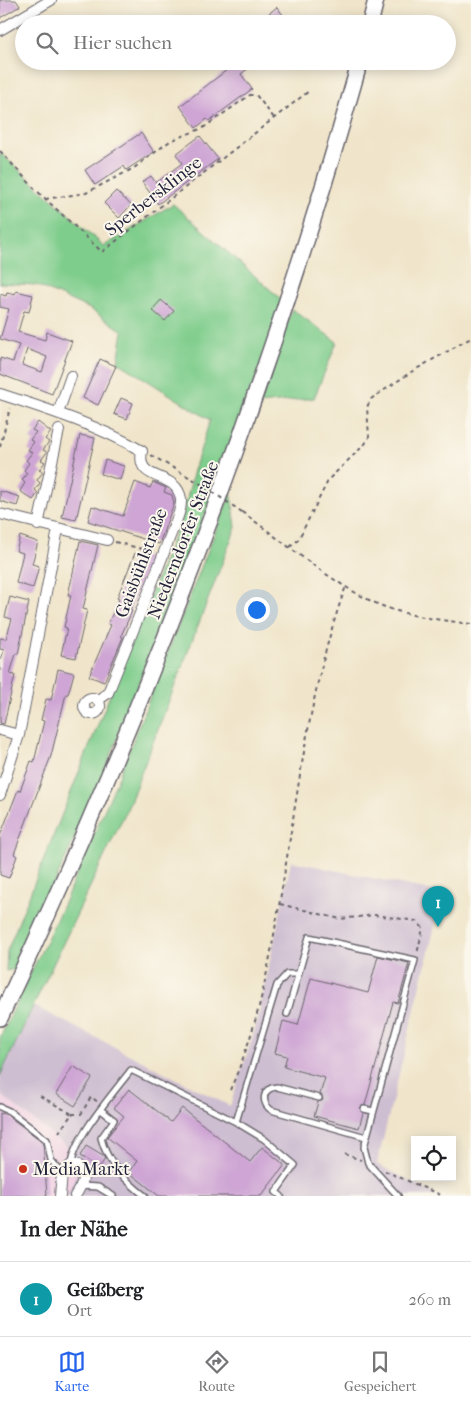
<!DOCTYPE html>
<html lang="de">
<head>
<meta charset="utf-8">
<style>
	body { margin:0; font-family:"IM FELL French Canon",serif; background:#f6f6f6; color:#202124 }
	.controls { position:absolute; right:15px; bottom:15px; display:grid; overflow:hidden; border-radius:0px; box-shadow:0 2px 12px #0003 }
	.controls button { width:45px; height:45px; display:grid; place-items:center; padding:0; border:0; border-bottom:1px solid #e0e0e0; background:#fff; color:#202124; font:25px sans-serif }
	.you { position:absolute; left:256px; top:609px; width:18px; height:18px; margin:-12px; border:4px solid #fff; border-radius:50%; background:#1a73e8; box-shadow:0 0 0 8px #1a73e833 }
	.badge { display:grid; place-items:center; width:32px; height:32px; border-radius:50%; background:#2563eb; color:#fff; font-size:16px; font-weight:700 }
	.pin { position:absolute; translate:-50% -41px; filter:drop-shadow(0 1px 2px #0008) }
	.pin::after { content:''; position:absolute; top:26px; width:18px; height:15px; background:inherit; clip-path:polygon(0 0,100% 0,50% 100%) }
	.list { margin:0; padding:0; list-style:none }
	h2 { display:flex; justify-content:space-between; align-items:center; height:65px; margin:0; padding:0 20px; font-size:21px }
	h2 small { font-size:16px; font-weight:400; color:#757577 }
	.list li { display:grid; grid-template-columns:32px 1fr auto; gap:15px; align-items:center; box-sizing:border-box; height:75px; padding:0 20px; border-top:1px solid #e0e0e0 }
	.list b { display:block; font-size:19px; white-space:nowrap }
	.list p { margin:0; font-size:16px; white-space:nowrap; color:#757577 }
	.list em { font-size:16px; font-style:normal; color:#757577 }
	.icon { flex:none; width:28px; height:28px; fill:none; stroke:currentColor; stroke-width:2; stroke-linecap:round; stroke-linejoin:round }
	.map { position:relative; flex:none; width:471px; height:1196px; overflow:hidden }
	.search { position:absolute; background:#fff; box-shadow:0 2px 12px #0003; left:15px; right:15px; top:15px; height:55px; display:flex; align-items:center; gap:12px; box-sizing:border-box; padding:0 18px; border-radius:28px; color:#757577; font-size:19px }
	.sheet { height:140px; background:#fff }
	nav { display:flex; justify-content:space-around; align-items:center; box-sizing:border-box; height:70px; border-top:1px solid #e0e0e0; background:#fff; font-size:14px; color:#757577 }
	nav a { display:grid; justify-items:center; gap:2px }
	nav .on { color:#2563eb }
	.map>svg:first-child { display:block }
</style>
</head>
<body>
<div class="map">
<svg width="471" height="1196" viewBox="0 0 471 1196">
	<rect width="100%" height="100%" fill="#fbf7ec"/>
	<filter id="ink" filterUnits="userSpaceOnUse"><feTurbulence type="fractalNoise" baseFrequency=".02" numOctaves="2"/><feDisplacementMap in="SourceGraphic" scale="10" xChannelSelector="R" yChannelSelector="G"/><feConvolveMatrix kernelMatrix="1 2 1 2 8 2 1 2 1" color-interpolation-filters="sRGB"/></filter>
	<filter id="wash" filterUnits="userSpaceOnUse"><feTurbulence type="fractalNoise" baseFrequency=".0096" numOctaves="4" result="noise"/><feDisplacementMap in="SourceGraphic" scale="20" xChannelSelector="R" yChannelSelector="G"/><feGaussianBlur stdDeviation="1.12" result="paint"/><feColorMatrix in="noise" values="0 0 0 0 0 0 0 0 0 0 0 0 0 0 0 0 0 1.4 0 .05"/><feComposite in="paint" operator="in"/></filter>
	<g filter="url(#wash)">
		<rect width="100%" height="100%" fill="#f0e5ca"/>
		<path fill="#f1d0e3" d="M 0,1094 L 68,1147 L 76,1177 L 66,1196 L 0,1196 Z"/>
		<path fill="#cebed1" d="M 291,861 L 443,893 L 377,1164 L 438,1196 L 66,1196 L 76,1177 L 68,1147 L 0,1094 L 0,1076 L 34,1006 L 230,1106 L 257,1023 Z"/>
		<path fill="#7fcd8c" stroke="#507864" d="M 0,153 L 104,246 L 173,204 L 282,300 L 248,404 L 103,775 L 16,969 L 6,971 L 7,951 L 184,511 L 194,470 L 210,420 L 118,362 L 123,331 L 90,309 L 36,285 L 0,283 Z
			M 292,309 L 337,342 L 314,398 L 260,404 Z
			M 231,492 L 236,527 L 128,807 L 0,1076 L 0,1038 L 65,901 L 117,781 Z"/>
		<g id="blocks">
			<path fill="#cea5d4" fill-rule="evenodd" d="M 0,0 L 16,0 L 20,6 L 0,18 Z
				M 277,7 L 286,19 L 281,24 L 266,24 L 262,19 Z
				M 228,61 L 258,61 L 241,74 L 252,89 L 209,121 L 207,119 L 196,128 L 180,106 L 232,66 Z
				M 141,133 L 154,152 L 126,170 L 124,166 L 95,185 L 85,170 Z
				M 200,136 L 218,159 L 158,204 L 142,182 L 151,176 L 156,183 L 182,163 L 176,154 Z
				M 116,191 L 131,205 L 119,218 L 104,203 Z
				M 16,291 L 33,295 L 29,312 L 24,311 L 18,332 L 45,340 L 47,332 L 72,341 L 52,394 L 0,374 L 0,358 L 13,362 L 19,345 L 0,339 L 9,309 L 0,307 L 0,294 L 6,296 L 7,292 L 15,294 ZM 27,349 L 47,357 L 42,372 L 22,365 Z
				M 161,300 L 174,311 L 165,321 L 152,310 Z
				M 100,359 L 116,366 L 98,405 L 83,398 Z
				M 121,398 L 133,403 L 127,419 L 114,414 Z
				M 38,422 L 51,432 L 45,439 L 49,442 L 43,450 L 47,452 L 41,460 L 45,462 L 39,470 L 43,472 L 37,480 L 40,483 L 35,490 L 38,493 L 33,500 L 20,491 L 25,483 L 22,480 L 27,473 L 24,470 L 29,463 L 26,460 L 32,453 L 28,450 L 34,442 L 30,440 L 36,432 L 32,430 Z
				M 80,435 L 95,438 L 76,520 L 62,517 Z
				M 105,460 L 124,466 L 120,480 L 101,474 Z
				M 135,482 L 150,488 L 153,482 L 166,488 L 164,492 L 172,495 L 174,503 L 159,544 L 88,521 L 92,506 L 123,516 Z
				M 0,491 L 20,497 L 17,506 L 0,501 Z
				M 20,536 L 38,542 L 32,564 L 39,566 L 33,588 L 16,583 L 23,553 L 16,551 Z
				M 80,541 L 98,545 L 83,609 L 87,610 L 76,658 L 61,655 L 67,628 L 64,627 L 71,595 L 68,595 Z
				M 135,553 L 150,559 L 130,610 L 132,611 L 121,636 L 123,637 L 104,682 L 89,676 L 111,625 L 108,624 L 119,599 L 117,598 Z
				M 10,597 L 29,602 L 18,654 L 16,654 L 10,674 L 15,675 L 4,724 L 0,723 L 0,663 L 4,650 L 0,649 L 0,638 L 6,639 L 12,619 L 5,617 Z
				M 58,669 L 74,673 L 71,684 L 68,694 L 66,694 L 51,756 L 14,854 L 17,856 L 9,878 L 0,875 L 0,836 L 18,790 L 20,791 L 31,761 L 34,762 L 44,721 L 41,720 L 46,699 L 51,700 Z
				M 378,956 L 409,963 L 398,1003 L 393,1002 L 365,1105 L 360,1108 L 363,1113 L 359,1128 L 314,1116 L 318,1102 L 323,1100 L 320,1094 L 325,1078 L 284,1067 L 287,1056 L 275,1053 L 283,1021 L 298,1025 L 311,978 L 368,993 Z
				M 73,1066 L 92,1078 L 75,1106 L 56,1094 Z
				M 129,1089 L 171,1122 L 182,1108 L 250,1162 L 262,1147 L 285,1165 L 261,1196 L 159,1196 L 129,1172 L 137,1161 L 107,1137 L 124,1116 L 114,1108 Z
				M 0,1113 L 7,1115 L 43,1142 L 47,1196 L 0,1196 Z
				M 86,1146 L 103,1156 L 105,1159 L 99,1168 L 80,1156 Z"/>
		</g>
	</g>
	<g filter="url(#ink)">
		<use href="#blocks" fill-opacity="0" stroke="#6a666d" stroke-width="1"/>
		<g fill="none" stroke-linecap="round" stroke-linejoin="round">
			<defs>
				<path id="service" d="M 287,1014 L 309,937 L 415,960 L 364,1147 L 368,1163 L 398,1196
					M 319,1098 L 277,1087 C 262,1088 261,1102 271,1110 L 366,1137
					M 0,1107 L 9,1111 L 47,1140 L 51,1160 L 62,1173
					M 364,1109 L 373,1111
					M 101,1110 L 114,1120 L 101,1138 C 107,1163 126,1181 145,1196
					M 236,1122 L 277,985 L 287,974 L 298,974
					M 71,1165 C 72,1140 115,1091 131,1070 L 236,1122 L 264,1139 L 295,1165 L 276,1192 L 281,1196
					M 81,1186 L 98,1187 L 113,1196"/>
				<path id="minor" d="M 0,30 L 51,0
					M 0,394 C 49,410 97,425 142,451 C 135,484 177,470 181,499 C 182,512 173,527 169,539 C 150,591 128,642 108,693 L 98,700
					M 58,413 L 71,376
					M 0,514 L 107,540
					M 38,525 L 59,430
					M84 706a8 8 0 1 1 16 0a8 8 0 1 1-16 0Z
					M 0,730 L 19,735
					M 0,795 L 19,735 L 58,529
					M 60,1196 L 62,1173 L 71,1165 L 76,1165 C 88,1176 82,1185 75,1196"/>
				<path id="secondary" d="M 370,24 L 376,0
					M 0,1018 C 147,707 267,392 360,61"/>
			</defs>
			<use href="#service" stroke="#6a666d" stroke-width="8"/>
			<use href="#minor" stroke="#6a666d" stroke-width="12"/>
			<use href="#secondary" stroke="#6a666d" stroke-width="18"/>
			<path stroke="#6a666d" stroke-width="2" stroke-dasharray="4 4" stroke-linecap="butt" d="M 0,151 L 35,189 L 102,252 L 309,91
				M 45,199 L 86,193 L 134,168 L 170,141 L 203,128 L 250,95 L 256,95 L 274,118
				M 0,447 L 10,408
				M 151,455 L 199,483
				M 242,512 C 283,541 338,589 385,607 C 412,617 442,620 471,624
				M 115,542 L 154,552
				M 290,547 L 298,540 L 329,479 L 365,444 L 369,437 L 367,407 L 371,399 L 411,372 L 471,338
				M 280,904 L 340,919 L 375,915 L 416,921 L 423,928 L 417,954
				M 230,1090 C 259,1025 268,970 280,900 C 298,795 309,687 346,586
				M 40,1096 L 72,1114 L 59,1132
				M 72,1114 L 81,1114 L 91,1097 L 98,1102
				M 344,1154 L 361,1160
				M 385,1171 L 443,1196"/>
			<use href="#service" stroke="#fff" stroke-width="5"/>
			<use href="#minor" stroke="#fff" stroke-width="10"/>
			<use href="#secondary" stroke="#fff" stroke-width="15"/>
			<path stroke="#6a666d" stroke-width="2" stroke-dasharray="4 4" stroke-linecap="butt" d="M 199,483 L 242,512"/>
		</g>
	</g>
	<circle fill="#c8321e" stroke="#fbf7ec" stroke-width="2" cx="23" cy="1169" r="5"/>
	<g text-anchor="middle" stroke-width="4" stroke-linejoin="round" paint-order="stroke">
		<g font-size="18" fill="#22223b" stroke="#fbf7ec">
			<text transform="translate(153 196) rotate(-38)" y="6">Sperbersklinge</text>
			<text transform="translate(183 540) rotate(-69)" y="6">Niederndorfer Straße</text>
			<text transform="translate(141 563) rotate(-69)" y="6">Gaisbühlstraße</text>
		</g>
		<g font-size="18" fill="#22223b" stroke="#fbf7ec" text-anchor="start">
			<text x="33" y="1175">MediaMarkt</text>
		</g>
	</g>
</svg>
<div class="controls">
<button><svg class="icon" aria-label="locate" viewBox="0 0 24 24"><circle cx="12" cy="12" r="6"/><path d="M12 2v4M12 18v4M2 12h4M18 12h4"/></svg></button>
</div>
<div class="you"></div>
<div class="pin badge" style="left:438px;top:927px;background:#0f9aa8">1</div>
<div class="search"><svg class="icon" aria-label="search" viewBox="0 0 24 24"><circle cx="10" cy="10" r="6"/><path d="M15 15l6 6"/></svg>Hier suchen</div>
</div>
<section class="sheet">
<h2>In der Nähe<small></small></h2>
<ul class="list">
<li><span class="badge" style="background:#0f9aa8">1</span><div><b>Geißberg</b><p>Ort</p></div><em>260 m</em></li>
</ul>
</section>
<nav>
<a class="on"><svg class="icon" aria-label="map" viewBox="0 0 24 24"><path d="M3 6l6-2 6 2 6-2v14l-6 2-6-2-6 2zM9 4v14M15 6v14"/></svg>Karte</a>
<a><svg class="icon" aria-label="directions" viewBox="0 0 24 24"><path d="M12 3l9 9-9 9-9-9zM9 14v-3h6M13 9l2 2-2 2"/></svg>Route</a>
<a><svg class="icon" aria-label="saved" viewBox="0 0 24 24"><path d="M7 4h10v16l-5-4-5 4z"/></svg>Gespeichert</a>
</nav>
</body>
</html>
